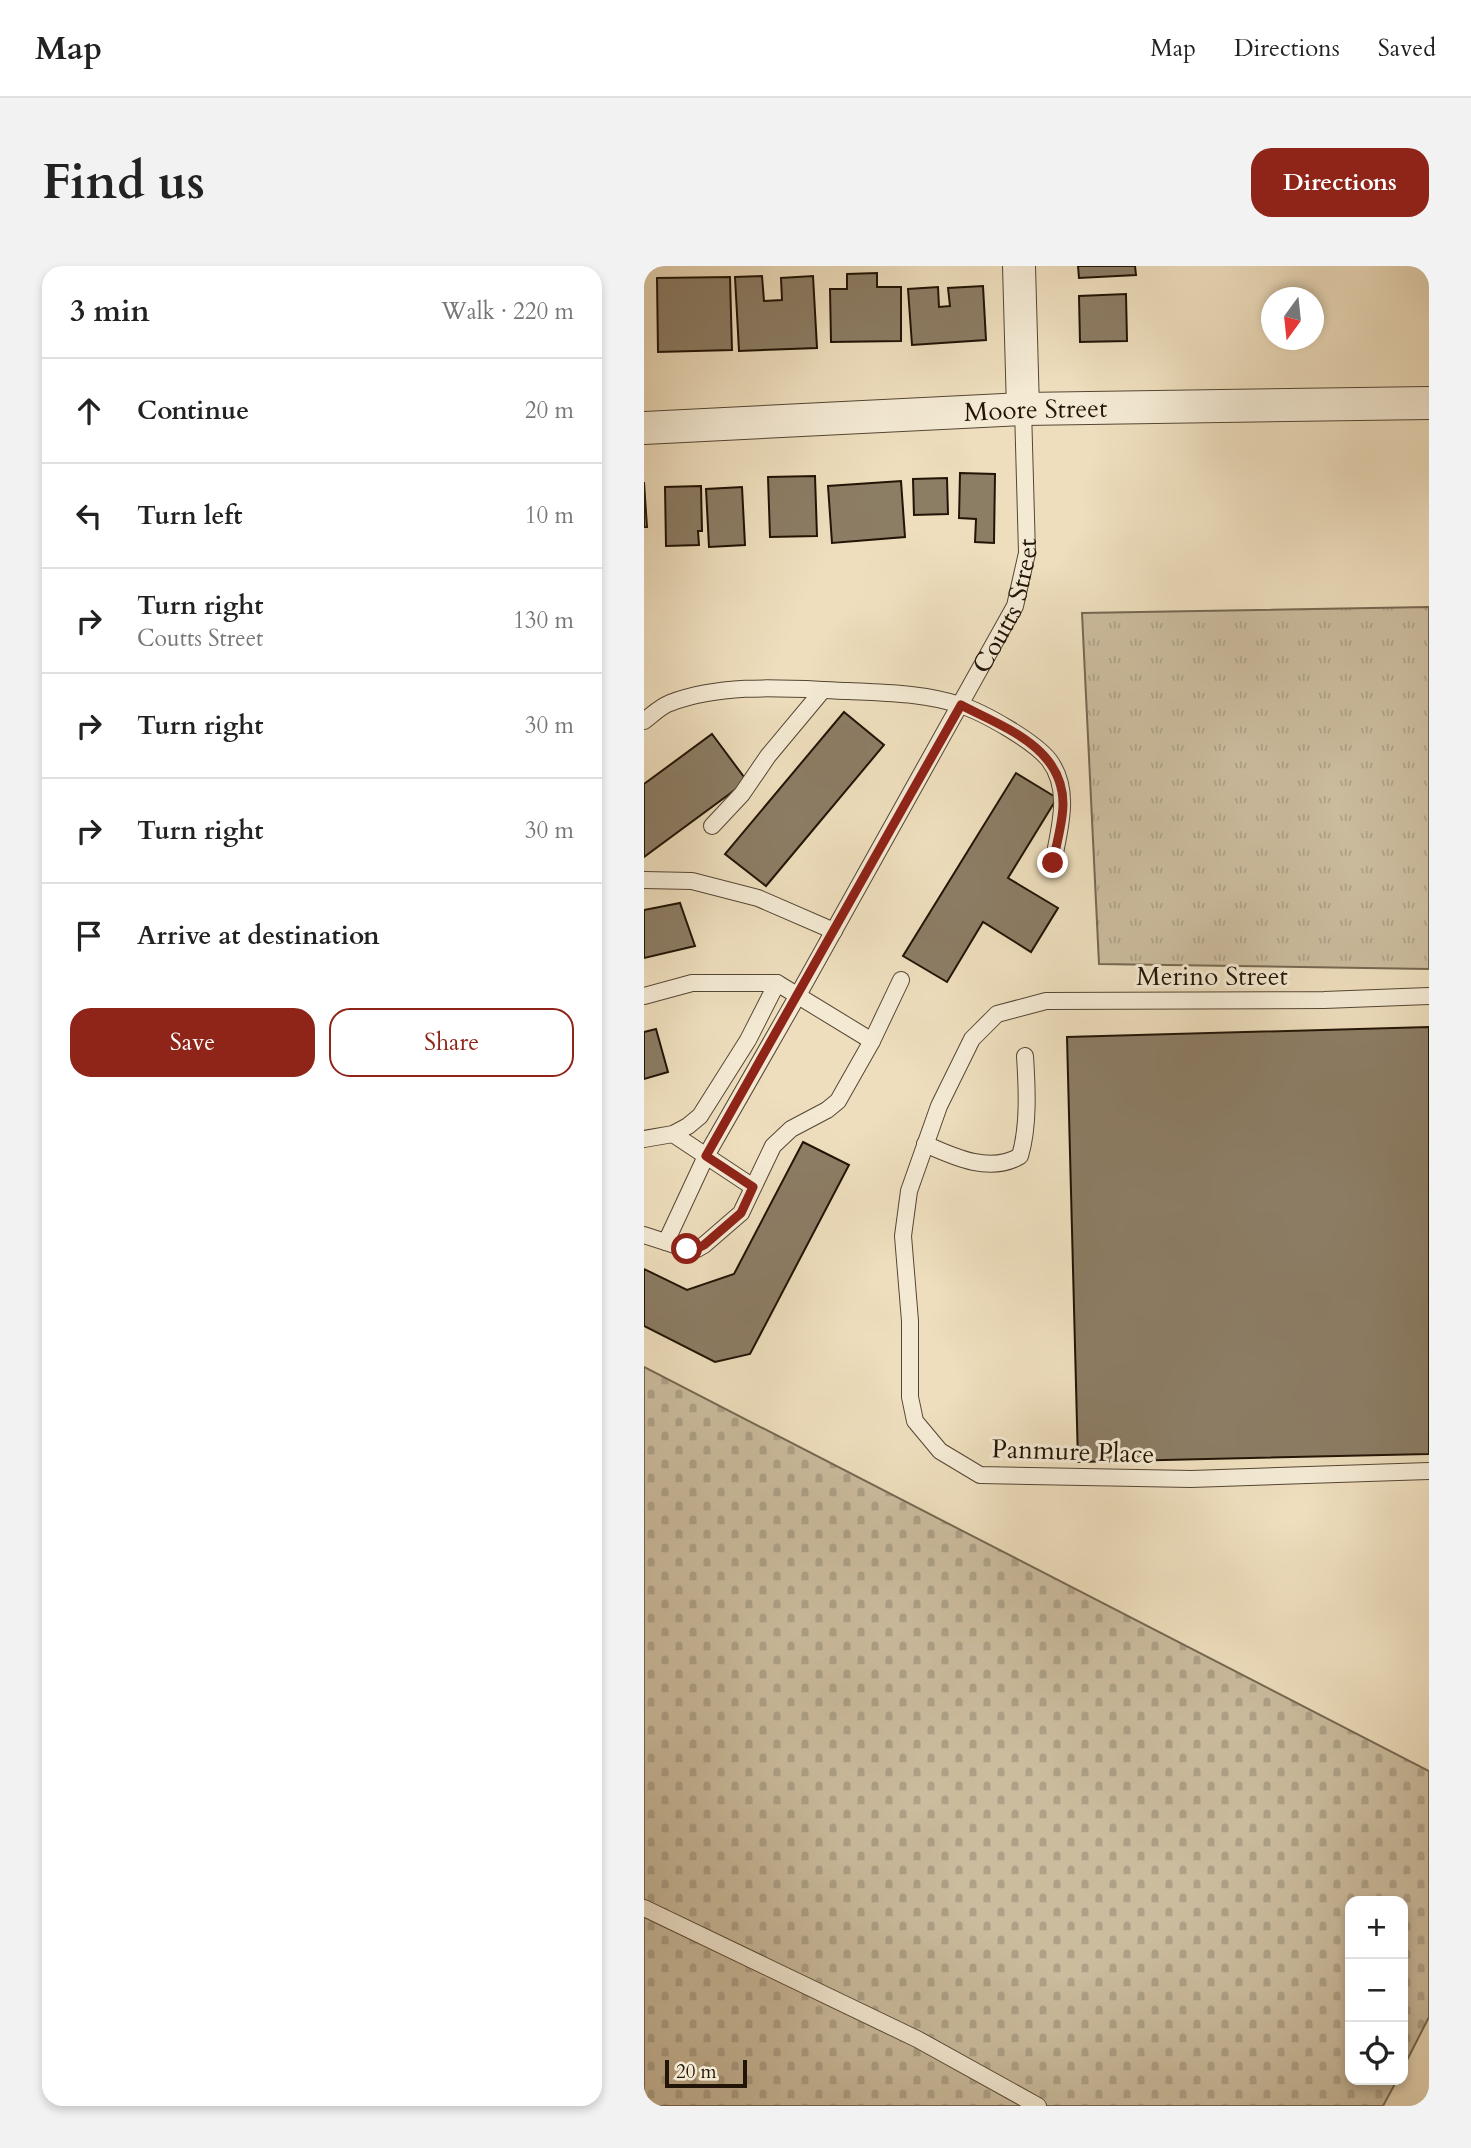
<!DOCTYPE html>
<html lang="en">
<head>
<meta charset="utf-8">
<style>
	body { margin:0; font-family:Cardo,serif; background:#f2f2f2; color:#222 }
	.controls { position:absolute; right:21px; bottom:21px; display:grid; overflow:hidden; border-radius:14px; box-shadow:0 4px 10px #0003 }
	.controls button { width:63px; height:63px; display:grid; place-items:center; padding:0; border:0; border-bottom:2px solid #e0e0e0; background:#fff; color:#222; font:35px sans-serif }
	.compass { position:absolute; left:617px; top:21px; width:63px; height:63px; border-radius:50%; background:#fff; box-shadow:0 4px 10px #0003; rotate:195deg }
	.scale { position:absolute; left:21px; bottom:18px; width:82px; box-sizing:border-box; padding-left:7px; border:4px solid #221406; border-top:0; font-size:19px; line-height:24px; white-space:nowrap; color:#221406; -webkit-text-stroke:5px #f4ead4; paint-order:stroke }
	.stop { position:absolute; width:21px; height:21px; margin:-16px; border:5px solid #8f2418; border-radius:50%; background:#fff }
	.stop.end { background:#8f2418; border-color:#fff; box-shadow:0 2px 7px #0008 }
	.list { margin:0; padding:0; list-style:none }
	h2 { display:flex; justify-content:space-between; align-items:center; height:91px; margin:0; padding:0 28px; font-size:30px }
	h2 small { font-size:23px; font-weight:400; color:#767676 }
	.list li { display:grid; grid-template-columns:46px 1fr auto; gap:21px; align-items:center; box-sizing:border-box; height:105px; padding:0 28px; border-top:2px solid #e0e0e0 }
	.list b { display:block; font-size:26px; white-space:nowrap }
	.list p { margin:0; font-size:23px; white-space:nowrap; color:#767676 }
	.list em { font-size:23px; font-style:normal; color:#767676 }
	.actions { display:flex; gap:14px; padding:21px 28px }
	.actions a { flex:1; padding:16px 0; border:2px solid #8f2418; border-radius:21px; text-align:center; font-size:24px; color:#8f2418 }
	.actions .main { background:#8f2418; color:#fff }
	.icon { flex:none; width:38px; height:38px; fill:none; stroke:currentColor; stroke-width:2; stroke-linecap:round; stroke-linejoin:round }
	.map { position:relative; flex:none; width:785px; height:1840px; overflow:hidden; border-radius:21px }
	header { display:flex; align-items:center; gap:42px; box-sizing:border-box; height:98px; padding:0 35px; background:#fff; border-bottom:2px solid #e0e0e0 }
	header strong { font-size:33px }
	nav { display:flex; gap:38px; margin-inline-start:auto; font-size:24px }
	.intro { display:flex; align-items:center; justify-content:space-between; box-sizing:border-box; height:168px; padding:0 42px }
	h1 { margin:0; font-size:49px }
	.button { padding:18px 32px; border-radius:21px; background:#8f2418; color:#fff; font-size:24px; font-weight:700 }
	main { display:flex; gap:42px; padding:0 42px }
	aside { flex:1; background:#fff; border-radius:21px; box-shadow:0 4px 10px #0003 }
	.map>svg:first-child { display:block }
</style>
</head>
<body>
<header>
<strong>Map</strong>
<nav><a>Map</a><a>Directions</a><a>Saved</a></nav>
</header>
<div class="intro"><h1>Find us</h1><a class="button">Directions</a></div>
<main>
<aside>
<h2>3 min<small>Walk · 220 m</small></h2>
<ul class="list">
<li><svg class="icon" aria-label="ahead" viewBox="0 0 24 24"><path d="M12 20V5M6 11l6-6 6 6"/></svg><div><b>Continue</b></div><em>20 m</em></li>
<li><svg class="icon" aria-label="left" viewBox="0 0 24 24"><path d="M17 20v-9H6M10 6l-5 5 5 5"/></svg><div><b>Turn left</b></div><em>10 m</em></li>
<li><svg class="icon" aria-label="right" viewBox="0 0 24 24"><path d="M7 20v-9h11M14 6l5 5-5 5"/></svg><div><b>Turn right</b><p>Coutts Street</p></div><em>130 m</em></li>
<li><svg class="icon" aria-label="right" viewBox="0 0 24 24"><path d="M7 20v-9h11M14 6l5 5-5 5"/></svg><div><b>Turn right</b></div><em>30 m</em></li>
<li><svg class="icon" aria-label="right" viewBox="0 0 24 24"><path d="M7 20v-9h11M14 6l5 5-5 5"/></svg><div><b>Turn right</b></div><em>30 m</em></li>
<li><svg class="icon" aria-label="arrive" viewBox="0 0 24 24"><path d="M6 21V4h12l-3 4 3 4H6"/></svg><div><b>Arrive at destination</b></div></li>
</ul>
<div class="actions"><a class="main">Save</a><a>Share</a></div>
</aside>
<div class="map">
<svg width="785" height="1840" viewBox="0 0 785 1840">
	<defs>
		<pattern id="grass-tufts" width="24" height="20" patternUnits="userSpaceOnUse" patternTransform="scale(1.75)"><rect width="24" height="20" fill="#cbbc9e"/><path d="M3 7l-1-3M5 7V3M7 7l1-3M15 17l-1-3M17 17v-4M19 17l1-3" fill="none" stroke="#aea187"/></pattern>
		<pattern id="cemetery-stones" width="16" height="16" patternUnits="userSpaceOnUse" patternTransform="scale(1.75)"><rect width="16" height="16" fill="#cbbc9e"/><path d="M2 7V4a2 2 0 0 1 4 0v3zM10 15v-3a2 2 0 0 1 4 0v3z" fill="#aea187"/></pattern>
	</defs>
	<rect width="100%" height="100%" fill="#eedebd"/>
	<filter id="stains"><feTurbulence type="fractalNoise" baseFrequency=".00286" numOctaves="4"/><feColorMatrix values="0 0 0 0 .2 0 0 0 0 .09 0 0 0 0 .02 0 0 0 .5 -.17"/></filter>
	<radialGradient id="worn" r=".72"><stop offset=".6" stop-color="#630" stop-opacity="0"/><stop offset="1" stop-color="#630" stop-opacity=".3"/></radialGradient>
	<path fill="url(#grass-tufts)" stroke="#766852" stroke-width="2" d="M 785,341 L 785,703 L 455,698 L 438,347 Z"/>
	<path fill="url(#cemetery-stones)" stroke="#766852" stroke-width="2" d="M 0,1101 L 785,1505 L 785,1751 L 759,1802 L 759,1635 L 706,1635 L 706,1814 L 753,1814 L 739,1840 L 0,1840 Z"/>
	<path fill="#8c7d65" stroke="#221406" stroke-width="2" d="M 434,0 L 491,0 L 492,9 L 435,12 Z
		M 233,7 L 233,21 L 257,21 L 257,75 L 187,76 L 186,23 L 203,23 L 203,8 Z
		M 118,10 L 120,35 L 138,34 L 137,12 L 169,10 L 173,82 L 95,85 L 91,11 Z
		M 86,11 L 88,84 L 14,86 L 13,12 Z
		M 339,20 L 342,74 L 268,79 L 264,23 L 294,21 L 295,41 L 306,40 L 304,22 Z
		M 482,28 L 483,75 L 436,76 L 435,30 Z
		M 316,207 L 351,208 L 350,277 L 331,276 L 332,253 L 315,252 Z
		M 171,210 L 173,270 L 126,271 L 124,211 Z
		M 303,212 L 304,248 L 270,249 L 269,213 Z
		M 257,215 L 261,271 L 188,277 L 184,220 Z
		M 0,216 L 3,261 L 0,261 Z
		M 57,220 L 58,265 L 54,265 L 55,279 L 22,280 L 21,221 Z
		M 98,221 L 101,279 L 65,281 L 62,223 Z
		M 200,446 L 240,479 L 122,620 L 81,588 Z
		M 68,468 L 103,515 L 0,591 L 0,518 Z
		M 372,507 L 413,532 L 364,612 L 414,642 L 387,686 L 339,656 L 303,716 L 259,690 Z
		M 36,637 L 51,680 L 0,692 L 0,644 Z
		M 785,761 L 785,1188 L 434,1196 L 423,771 Z
		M 12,763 L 24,806 L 0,813 L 0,766 Z
		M 159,876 L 205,899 L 106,1088 L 71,1096 L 0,1060 L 0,1003 L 43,1024 L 90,1008 Z"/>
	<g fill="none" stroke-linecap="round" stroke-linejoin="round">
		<defs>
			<g id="lane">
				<path d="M 0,455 C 8,449 17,440 26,437 C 82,416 146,423 205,425 C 242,427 280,427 316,439 C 339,446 390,475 405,494 C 428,524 415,564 409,597"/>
				<path d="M 68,560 L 98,528 L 124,490 L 179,424"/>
				<path d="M 0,614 L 48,615 L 114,632 L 190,665"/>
				<path d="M 0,730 L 48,717 L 133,717 L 228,775 L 257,714"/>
				<path d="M 785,730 L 680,734 L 402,735 L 353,748 L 328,773 L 295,840 L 265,925 L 259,970 L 266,1055 L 266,1131 L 271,1155 L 296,1185 L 336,1209 L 547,1213 L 785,1205"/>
				<path d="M 29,868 L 109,921"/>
				<path d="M 0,873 L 29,868 L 44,860 L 56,850 L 104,774 L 133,717"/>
				<path d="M 281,878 C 310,891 346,908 376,890 C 385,860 383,821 381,790"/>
				<path d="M 0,969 L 43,983 L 53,983 L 60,979 L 97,947 L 129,880 L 147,863 L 183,844 L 194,835 L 228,775"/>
				<path id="s1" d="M 22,976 L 62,890 L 154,729 L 371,340 L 383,287 L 379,143"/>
				<path d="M 0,1642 L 273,1773 L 394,1840"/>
			</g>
			<g id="street">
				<path d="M 375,0 L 379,143"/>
				<path id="s2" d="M 0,162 L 379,143 L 785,137"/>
			</g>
		</defs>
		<use href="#lane" stroke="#554634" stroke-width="18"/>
		<use href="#street" stroke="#554634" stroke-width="34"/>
		<use href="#lane" stroke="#f4ead4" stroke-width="16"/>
		<use href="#street" stroke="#f4ead4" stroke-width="32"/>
	</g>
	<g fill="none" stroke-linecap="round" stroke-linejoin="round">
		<path stroke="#8f2418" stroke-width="9" d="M 43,983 L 52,983 L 60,979 L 97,947 L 109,921 L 62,890 L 317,439 C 359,461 419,481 419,538 C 419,557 412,578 409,597"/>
	</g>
	<g text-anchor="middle" stroke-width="6" stroke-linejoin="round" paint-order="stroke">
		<g font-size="26" fill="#221406" stroke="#f4ead4">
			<text dy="9" stroke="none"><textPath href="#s2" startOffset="392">Moore Street</textPath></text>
			<text dy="9" stroke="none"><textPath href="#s1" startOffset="723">Coutts Street</textPath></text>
			<text x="568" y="719">Merino Street</text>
			<text transform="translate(429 1185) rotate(2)" y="9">Panmure Place</text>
		</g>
	</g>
	<rect width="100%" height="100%" filter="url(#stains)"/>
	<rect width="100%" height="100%" fill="url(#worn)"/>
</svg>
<div class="controls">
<button>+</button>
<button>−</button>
<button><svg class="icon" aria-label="locate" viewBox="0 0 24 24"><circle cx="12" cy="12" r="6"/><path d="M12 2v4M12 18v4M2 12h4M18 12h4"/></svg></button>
</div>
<svg class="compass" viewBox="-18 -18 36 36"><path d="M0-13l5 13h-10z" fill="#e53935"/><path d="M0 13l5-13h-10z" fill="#767676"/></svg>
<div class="scale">20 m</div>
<div class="stop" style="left:43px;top:983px"></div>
<div class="stop end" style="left:409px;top:597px"></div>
</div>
</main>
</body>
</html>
